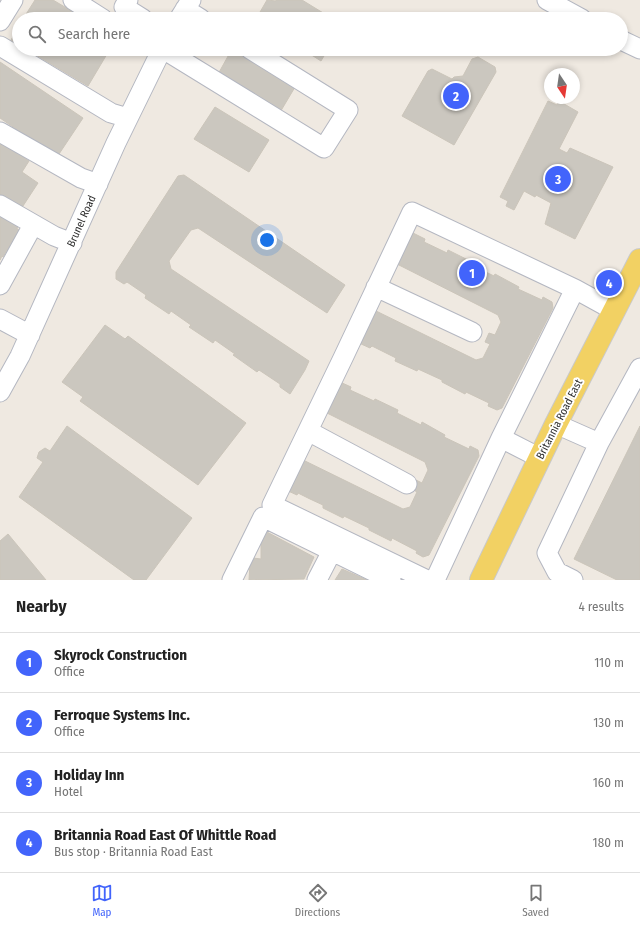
<!DOCTYPE html>
<html lang="en">
<head>
<meta charset="utf-8">
<style>
	body { margin:0; font-family:"Fira Sans Condensed",sans-serif; background:#f6f6f6; color:#222 }
	.compass { position:absolute; left:544px; top:68px; width:36px; height:36px; border-radius:50%; background:#fff; box-shadow:0 2px 6px #0003; rotate:167deg }
	.you { position:absolute; left:267px; top:240px; width:14px; height:14px; margin:-10px; border:3px solid #fff; border-radius:50%; background:#1a73e8; box-shadow:0 0 0 6px #1a73e833 }
	.badge { display:grid; place-items:center; width:26px; height:26px; border-radius:50%; background:#4264fb; color:#fff; font-size:13px; font-weight:700 }
	.pin { position:absolute; translate:-50% -50%; border:2px solid #fff; box-shadow:0 1px 4px #0006 }
	.list { margin:0; padding:0; list-style:none }
	h2 { display:flex; justify-content:space-between; align-items:center; height:52px; margin:0; padding:0 16px; font-size:17px }
	h2 small { font-size:13px; font-weight:400; color:#767676 }
	.list li { display:grid; grid-template-columns:26px 1fr auto; gap:12px; align-items:center; box-sizing:border-box; height:60px; padding:0 16px; border-top:1px solid #e0e0e0 }
	.list b { display:block; font-size:15px; white-space:nowrap }
	.list p { margin:0; font-size:13px; white-space:nowrap; color:#767676 }
	.list em { font-size:13px; font-style:normal; color:#767676 }
	.icon { flex:none; width:22px; height:22px; fill:none; stroke:currentColor; stroke-width:2; stroke-linecap:round; stroke-linejoin:round }
	.map { position:relative; flex:none; width:640px; height:580px; overflow:hidden }
	.search { position:absolute; background:#fff; box-shadow:0 2px 6px #0003; left:12px; right:12px; top:12px; height:44px; display:flex; align-items:center; gap:10px; box-sizing:border-box; padding:0 14px; border-radius:22px; color:#767676; font-size:15px }
	.sheet { height:292px; background:#fff }
	nav { display:flex; justify-content:space-around; align-items:center; box-sizing:border-box; height:56px; border-top:1px solid #e0e0e0; background:#fff; font-size:11px; color:#767676 }
	nav a { display:grid; justify-items:center; gap:2px }
	nav .on { color:#4264fb }
	.map>svg:first-child { display:block }
</style>
</head>
<body>
<div class="map">
<svg width="640" height="580" viewBox="0 0 640 580">
	<rect width="100%" height="100%" fill="#efe9e1"/>
	<path fill="#cbc7bf" stroke="#cbc5ba" d="M 35,0 L 53,0 L 85,19 L 23,19 Z
		M 267,0 L 276,1 L 276,0 L 302,0 L 333,19 L 256,19 Z
		M 19,26 L 19,45 L 11,40 Z
		M 26,49 L 110,49 L 88,86 Z
		M 232,49 L 244,49 L 298,82 L 279,114 L 217,76 Z
		M 302,49 L 328,49 L 321,61 Z
		M 478,57 L 495,67 L 496,72 L 454,145 L 402,116 L 428,71 L 432,69 L 452,79 L 454,77 L 463,76 L 472,59 Z
		M 0,62 L 83,118 L 57,157 L 0,118 Z
		M 548,101 L 557,105 L 559,101 L 578,112 L 559,149 L 567,153 L 570,148 L 613,167 L 575,239 L 545,224 L 551,203 L 536,195 L 535,197 L 524,191 L 514,210 L 506,206 L 508,201 L 500,197 Z
		M 215,107 L 269,140 L 249,172 L 194,139 Z
		M 0,142 L 29,161 L 22,172 L 38,183 L 21,209 L 0,196 Z
		M 184,175 L 345,285 L 327,313 L 198,228 L 191,230 L 169,261 L 171,269 L 309,361 L 305,370 L 290,394 L 280,387 L 280,384 L 259,370 L 257,372 L 233,355 L 235,354 L 215,340 L 213,343 L 189,327 L 191,325 L 171,311 L 169,314 L 145,298 L 146,295 L 127,282 L 124,284 L 116,279 L 116,272 L 178,176 Z
		M 0,213 L 18,225 L 17,229 L 19,230 L 3,257 L 2,256 L 0,260 Z
		M 413,233 L 425,239 L 424,242 L 447,253 L 448,250 L 472,262 L 471,265 L 494,276 L 495,274 L 519,287 L 518,289 L 542,300 L 543,297 L 552,302 L 553,308 L 502,408 L 497,410 L 488,406 L 489,403 L 466,392 L 465,394 L 442,382 L 442,380 L 418,369 L 417,371 L 395,361 L 396,358 L 372,346 L 370,348 L 359,343 L 374,310 L 476,360 L 483,358 L 490,344 L 485,342 L 489,333 L 495,335 L 501,322 L 498,315 L 397,264 Z
		M 105,325 L 125,339 L 128,336 L 246,423 L 198,485 L 80,401 L 83,397 L 62,382 Z
		M 340,382 L 351,387 L 350,390 L 374,401 L 375,399 L 398,410 L 397,413 L 421,425 L 422,422 L 445,435 L 444,437 L 469,449 L 470,446 L 478,450 L 479,456 L 429,555 L 423,557 L 416,553 L 417,551 L 392,538 L 391,541 L 369,530 L 369,528 L 344,516 L 343,518 L 323,508 L 323,505 L 310,499 L 298,493 L 297,495 L 286,490 L 301,459 L 403,509 L 410,507 L 417,492 L 412,489 L 416,480 L 422,483 L 428,470 L 425,462 L 325,412 Z
		M 67,426 L 192,518 L 146,580 L 134,580 L 19,497 L 43,462 L 37,458 L 39,452 L 45,448 L 50,451 Z
		M 640,426 L 640,580 L 617,580 L 574,559 Z
		M 265,531 L 314,557 L 304,579 L 249,580 L 250,563 L 253,558 L 261,559 L 261,539 Z
		M 8,534 L 46,580 L 0,580 L 0,541 Z
		M 342,569 L 367,580 L 335,580 Z"/>
	<g fill="none" stroke-linecap="round" stroke-linejoin="round">
		<defs>
			<path id="minor" d="M 73,0 L 103,19
				M 128,0 L 124,7 L 143,19
				M 547,0 L 582,19
				M 185,9 L 201,19
				M 179,19 L 191,0
				M 0,21 L 13,0
				M 621,40 L 640,49
				M 0,46 L 111,113 L 128,118
				M 163,49 L 324,148 L 348,110 L 250,49
				M 0,132 L 81,178 L 98,184
				M 0,205 L 54,236 L 72,243
				M 0,285 L 33,225
				M 376,287 L 472,332
				M 575,289 L 615,311
				M 0,319 L 30,335
				M 0,392 L 20,356 L 116,143 L 162,49
				M 556,424 L 599,443
				M 308,431 L 407,484
				M 501,438 L 540,458
				M 232,580 L 263,517 L 391,580
				M 317,580 L 332,551
				M 427,580 L 272,505 L 343,358 L 412,212 L 575,289 L 501,438 L 435,580
				M 573,580 L 557,572 L 547,553 L 599,443 L 640,368"/>
			<path id="major" d="M 481,580 L 556,424 L 640,260"/>
		</defs>
		<use href="#minor" stroke="#b4b7c1" stroke-width="21"/>
		<use href="#major" stroke="#c9c9c9" stroke-width="24"/>
		<use href="#minor" stroke="#fff" stroke-width="19"/>
		<use href="#major" stroke="#f2d163" stroke-width="22"/>
	</g>
	<g text-anchor="middle" stroke-width="4" stroke-linejoin="round" paint-order="stroke">
		<g font-size="11" fill="#2e2e2e" stroke="#fff">
			<text transform="translate(81 221) rotate(-66)" y="4">Brunel Road</text>
			<text transform="translate(559 419) rotate(-63)" y="4">Britannia Road East</text>
		</g>
	</g>
</svg>
<svg class="compass" viewBox="-18 -18 36 36"><path d="M0-13l5 13h-10z" fill="#e53935"/><path d="M0 13l5-13h-10z" fill="#767676"/></svg>
<div class="you"></div>
<div class="pin badge" style="left:472px;top:273px">1</div>
<div class="pin badge" style="left:456px;top:96px">2</div>
<div class="pin badge" style="left:558px;top:179px">3</div>
<div class="pin badge" style="left:609px;top:283px">4</div>
<div class="search"><svg class="icon" aria-label="search" viewBox="0 0 24 24"><circle cx="10" cy="10" r="6"/><path d="M15 15l6 6"/></svg>Search here</div>
</div>
<section class="sheet">
<h2>Nearby<small>4 results</small></h2>
<ul class="list">
<li><span class="badge">1</span><div><b>Skyrock Construction</b><p>Office</p></div><em>110 m</em></li>
<li><span class="badge">2</span><div><b>Ferroque Systems Inc.</b><p>Office</p></div><em>130 m</em></li>
<li><span class="badge">3</span><div><b>Holiday Inn</b><p>Hotel</p></div><em>160 m</em></li>
<li><span class="badge">4</span><div><b>Britannia Road East Of Whittle Road</b><p>Bus stop · Britannia Road East</p></div><em>180 m</em></li>
</ul>
</section>
<nav>
<a class="on"><svg class="icon" aria-label="map" viewBox="0 0 24 24"><path d="M3 6l6-2 6 2 6-2v14l-6 2-6-2-6 2zM9 4v14M15 6v14"/></svg>Map</a>
<a><svg class="icon" aria-label="directions" viewBox="0 0 24 24"><path d="M12 3l9 9-9 9-9-9zM9 14v-3h6M13 9l2 2-2 2"/></svg>Directions</a>
<a><svg class="icon" aria-label="saved" viewBox="0 0 24 24"><path d="M7 4h10v16l-5-4-5 4z"/></svg>Saved</a>
</nav>
</body>
</html>
